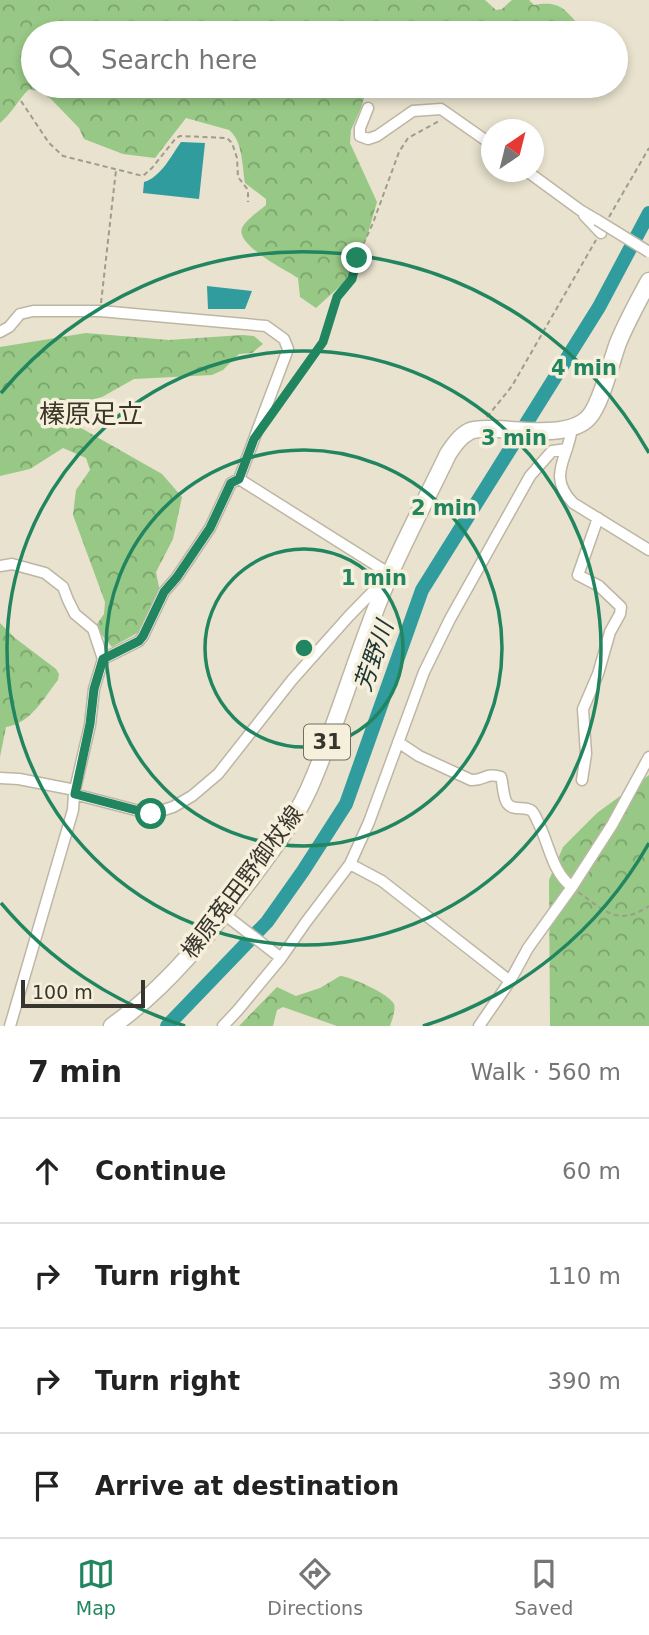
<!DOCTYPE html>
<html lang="en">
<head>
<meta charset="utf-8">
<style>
	body { margin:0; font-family:"DejaVu Sans","Noto Sans JP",sans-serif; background:#f6f6f6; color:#222 }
	.compass { position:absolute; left:481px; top:119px; width:63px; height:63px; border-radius:50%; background:#fff; box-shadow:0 4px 10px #0003; rotate:35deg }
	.scale { position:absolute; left:21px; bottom:18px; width:124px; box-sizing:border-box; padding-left:7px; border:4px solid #38352e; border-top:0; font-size:19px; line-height:24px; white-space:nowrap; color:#38352e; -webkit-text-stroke:5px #f5efdb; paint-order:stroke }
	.stop { position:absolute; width:21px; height:21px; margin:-16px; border:5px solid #218660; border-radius:50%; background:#fff }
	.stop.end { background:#218660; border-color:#fff; box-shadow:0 2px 7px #0008 }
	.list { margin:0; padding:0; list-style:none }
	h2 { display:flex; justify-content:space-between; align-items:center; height:91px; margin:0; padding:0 28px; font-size:30px }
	h2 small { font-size:23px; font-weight:400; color:#767676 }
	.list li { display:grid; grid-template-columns:46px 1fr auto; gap:21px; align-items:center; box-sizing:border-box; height:105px; padding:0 28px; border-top:2px solid #e0e0e0 }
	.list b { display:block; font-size:26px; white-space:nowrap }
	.list em { font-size:23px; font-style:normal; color:#767676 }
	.icon { flex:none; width:38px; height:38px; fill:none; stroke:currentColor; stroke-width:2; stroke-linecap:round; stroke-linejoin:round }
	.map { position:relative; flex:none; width:649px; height:1026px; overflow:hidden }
	.search { position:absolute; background:#fff; box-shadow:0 4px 10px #0003; left:21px; right:21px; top:21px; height:77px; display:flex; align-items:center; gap:18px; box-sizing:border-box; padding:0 24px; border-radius:38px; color:#767676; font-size:26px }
	.sheet { height:511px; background:#fff }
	nav { display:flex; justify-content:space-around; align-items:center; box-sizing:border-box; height:98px; border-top:2px solid #e0e0e0; background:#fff; font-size:19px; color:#767676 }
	nav a { display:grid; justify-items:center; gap:4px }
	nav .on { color:#218660 }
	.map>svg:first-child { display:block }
</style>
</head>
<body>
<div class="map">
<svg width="649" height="1026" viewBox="0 0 649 1026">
	<defs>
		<pattern id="forest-crowns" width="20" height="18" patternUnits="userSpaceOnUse" patternTransform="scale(1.75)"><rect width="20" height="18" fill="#97c885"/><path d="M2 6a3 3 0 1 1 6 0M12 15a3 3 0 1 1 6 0" fill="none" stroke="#7ca36d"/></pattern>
	</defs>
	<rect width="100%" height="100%" fill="#e8e2ce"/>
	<path fill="url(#forest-crowns)" d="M 0,0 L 485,0 L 496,10 L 502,9 L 512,0 L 529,0 L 534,5 C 562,0 564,10 582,28 L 582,33 L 495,33 L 494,31 C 482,27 471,31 459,33 L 33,33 L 33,86 L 362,86 L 366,91 L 361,108 L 351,130 L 350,143 L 377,202 L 366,240 L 350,277 L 316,308 L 300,297 L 298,278 C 286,270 235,245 242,228 C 246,220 259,211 266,205 L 266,199 L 245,183 C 242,166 243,141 229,130 L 186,118 L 155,158 L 123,154 L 84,139 L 79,128 L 51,99 L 41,92 L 29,89 C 18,100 12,113 0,123 Z
		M 506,86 L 566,86 L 565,94 L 515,92 Z
		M 86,333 L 169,340 L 242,335 L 254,336 L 263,344 L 252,353 L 239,354 L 223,370 L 212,375 L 134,379 L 102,397 L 75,404 L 68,413 L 74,424 L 162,474 L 182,497 L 173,539 L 156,572 L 160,592 L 139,632 L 112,647 L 95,627 L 104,614 L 105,602 L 73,515 L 76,490 L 90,470 L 86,458 L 63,448 L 30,469 L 0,476 L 0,347 Z
		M 0,623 L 15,638 L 56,669 L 59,674 L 58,680 C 43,699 31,723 6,727 L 0,757 Z
		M 649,775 L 649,1026 L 550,1026 L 549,880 L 563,847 L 597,813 Z
		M 340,976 C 352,977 389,994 394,1004 C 396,1010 392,1020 390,1026 L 337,1026 L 283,1007 L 277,1010 L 273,1026 L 239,1026 L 277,987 L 296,996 L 320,988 Z"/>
	<path fill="#319c9d" d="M 181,142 L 205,143 L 199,199 L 143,193 L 144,182 C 161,177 171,156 181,142 Z
		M 207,286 L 252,291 L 245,309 L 208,309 Z"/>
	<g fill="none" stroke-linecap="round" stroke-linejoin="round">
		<path stroke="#319c9d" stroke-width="14" d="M 167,1026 L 267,922 L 303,871 L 346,804 L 422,590 L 599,307 L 649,213"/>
		<defs>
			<path id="street" d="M 368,108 L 360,128 L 360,136 L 368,139 L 377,136 L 413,111 L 441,109 L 491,144
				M 528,172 L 580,210 L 597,220
				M 584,215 L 601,233
				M 0,332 L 9,327 L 20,314 L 33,311 L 100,311 L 266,326 L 284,339 L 288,349 L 239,479 L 231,483 L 210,528 L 177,577 L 164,592 L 143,636 L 139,641 L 103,659
				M 572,427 C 569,458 546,475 573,503 L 649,550
				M 0,566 L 12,564 L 45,573 L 63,587 L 68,600 L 75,614 L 93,629 L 103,659 L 94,689 L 90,725 L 74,794 L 73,810 L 10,1026
				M 398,742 L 419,756 L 471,780 C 485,781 485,772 501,777 C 503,784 503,797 507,803 C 513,812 525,805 532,811 C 533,812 537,819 537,820 C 549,842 551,871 572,887
				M 0,778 L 19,779 L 75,790
				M 582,780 L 586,754 L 583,709 L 598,674 L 610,632 L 620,614 L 621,607 L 599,586 L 578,575 L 598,518
				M 74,794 L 151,814 L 173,807 L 192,796 L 218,774 L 292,680 L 349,616 L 390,574 L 239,479
				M 350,864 L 382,881 L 510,981
				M 224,914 L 281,958
				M 223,1026 L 238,1010 L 281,958 L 306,922 L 350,864 L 369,822 L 424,672 L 450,619 L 530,476 L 552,451 L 567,449
				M 479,1026 L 510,981 L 528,948 L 572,887 L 612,825 L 649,757"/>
			<path id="primary" d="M 112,1026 C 168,987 212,930 253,876 C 276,845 300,813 314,777 C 342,710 361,640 390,574 C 408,533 429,494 448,454 C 454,445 460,436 470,431 C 477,428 488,429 496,429 C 521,430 571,438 589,417 C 601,404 611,362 618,343 C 627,321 638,301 649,281"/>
		</defs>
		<use href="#street" stroke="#bdb6a4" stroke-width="13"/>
		<use href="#primary" stroke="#bdb6a4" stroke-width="19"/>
		<path stroke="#a09c8d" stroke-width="2" stroke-dasharray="5 3.5" stroke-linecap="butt" d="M 21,101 L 49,143 L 63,156 L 143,176 L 152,168 L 176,138 L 180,136 L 227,138 L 232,143 L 237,158 L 238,177 L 248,190 L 248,202
			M 609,217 L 649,148
			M 101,303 L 116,170
			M 277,407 L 323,342 L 337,297 L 352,279 L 357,258 L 373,223 L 399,152 L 408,138 L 441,120
			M 487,417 L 512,386 L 596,240
			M 578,892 C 605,911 618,927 649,906"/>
		<use href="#street" stroke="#fff" stroke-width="10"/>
		<use href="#primary" stroke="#fff" stroke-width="16"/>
		<defs>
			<path id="street-bridge" d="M 597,220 L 649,252"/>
		</defs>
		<use href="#street-bridge" stroke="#bdb6a4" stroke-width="13" stroke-linecap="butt"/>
		<use href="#street-bridge" stroke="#fff" stroke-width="10"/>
	</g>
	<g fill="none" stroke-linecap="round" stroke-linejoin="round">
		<path stroke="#218660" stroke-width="9" d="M 151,814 L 75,794 L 90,724 L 94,689 L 103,659 L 139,641 L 143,636 L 164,592 L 177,577 L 210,528 L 231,483 L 239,479 L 254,439 L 323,342 L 337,297 L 352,279 L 357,258"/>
	</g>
	<g fill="none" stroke="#218660" stroke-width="3.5">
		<circle cx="304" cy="648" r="99"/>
		<circle cx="304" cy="648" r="198"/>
		<circle cx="304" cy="648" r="297"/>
		<path d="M649 843A396 396 0 0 1 423 1026M185 1026A396 396 0 0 1 1 903M1 393A396 396 0 0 1 649 453"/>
	</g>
	<g text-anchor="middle" stroke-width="7" stroke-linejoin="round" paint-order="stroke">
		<rect fill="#f5efdb" stroke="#716d62" stroke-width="2" x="304" y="724.5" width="46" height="35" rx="5"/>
		<g font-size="21" font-weight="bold" fill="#38352e">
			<text x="327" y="749">31</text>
		</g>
		<g font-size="23" fill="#38352e" stroke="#f5efdb">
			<text transform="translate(242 882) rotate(-53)" y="8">榛原菟田野御杖線</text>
		</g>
		<g font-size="24" font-style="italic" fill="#1d3535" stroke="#f5efdb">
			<text transform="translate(374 656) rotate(-71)" y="8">芳野川</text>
		</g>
		<g font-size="26" fill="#3b3627" stroke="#f5efdb">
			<text x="91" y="423">榛原足立</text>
		</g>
	</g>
	<circle cx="304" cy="648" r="10" fill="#218660" stroke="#f5efdb" stroke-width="3.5"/>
	<g font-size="21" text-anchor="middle" font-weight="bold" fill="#218660" stroke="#f5efdb" stroke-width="7" stroke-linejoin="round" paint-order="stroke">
		<text x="584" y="375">4 min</text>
		<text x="514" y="445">3 min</text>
		<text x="444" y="515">2 min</text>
		<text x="374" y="585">1 min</text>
	</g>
</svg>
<svg class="compass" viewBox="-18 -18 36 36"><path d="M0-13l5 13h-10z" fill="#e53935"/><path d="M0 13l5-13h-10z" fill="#767676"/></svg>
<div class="scale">100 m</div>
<div class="stop" style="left:151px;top:814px"></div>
<div class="stop end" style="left:357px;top:258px"></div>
<div class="search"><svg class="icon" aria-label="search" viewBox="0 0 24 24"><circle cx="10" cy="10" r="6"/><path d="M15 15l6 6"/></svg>Search here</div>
</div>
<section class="sheet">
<h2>7 min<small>Walk · 560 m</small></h2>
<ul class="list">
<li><svg class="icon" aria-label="ahead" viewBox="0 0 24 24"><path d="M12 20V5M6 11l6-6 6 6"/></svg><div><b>Continue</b></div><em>60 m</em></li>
<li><svg class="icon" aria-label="right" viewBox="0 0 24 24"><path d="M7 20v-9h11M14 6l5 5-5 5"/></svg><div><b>Turn right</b></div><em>110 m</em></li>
<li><svg class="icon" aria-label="right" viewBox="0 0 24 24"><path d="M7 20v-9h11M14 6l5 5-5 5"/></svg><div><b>Turn right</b></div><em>390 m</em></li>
<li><svg class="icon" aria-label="arrive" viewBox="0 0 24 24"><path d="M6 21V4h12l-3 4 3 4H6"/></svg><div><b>Arrive at destination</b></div></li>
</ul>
</section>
<nav>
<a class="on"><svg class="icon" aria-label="map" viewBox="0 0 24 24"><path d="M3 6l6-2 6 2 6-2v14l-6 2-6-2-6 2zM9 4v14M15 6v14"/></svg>Map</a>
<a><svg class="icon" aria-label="directions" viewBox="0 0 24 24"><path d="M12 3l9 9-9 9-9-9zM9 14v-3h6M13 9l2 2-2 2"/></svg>Directions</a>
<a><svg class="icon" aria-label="saved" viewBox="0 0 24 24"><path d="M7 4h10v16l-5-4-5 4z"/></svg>Saved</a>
</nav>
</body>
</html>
